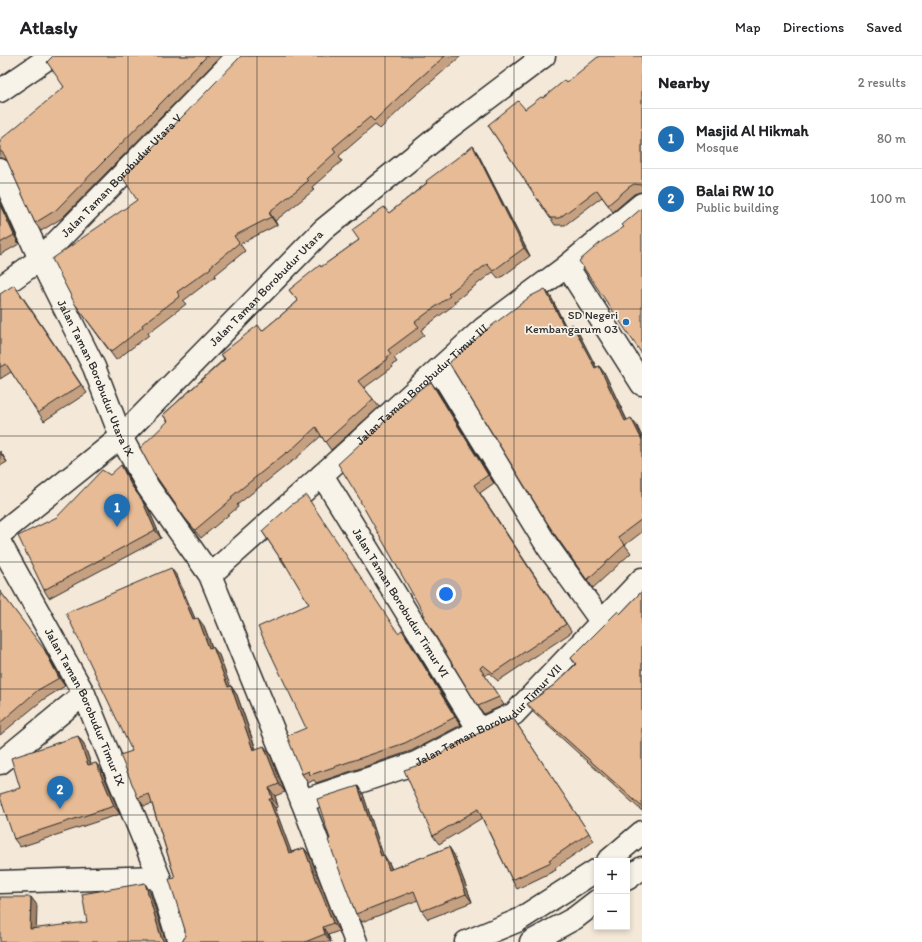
<!DOCTYPE html>
<html lang="en">
<head>
<meta charset="utf-8">
<style>
	body { margin:0; font-family:Itim,sans-serif; background:#f2f2f2; color:#202124 }
	.controls { position:absolute; right:12px; bottom:12px; display:grid; overflow:hidden; border-radius:0px; box-shadow:0 2px 6px #0003 }
	.controls button { width:36px; height:36px; display:grid; place-items:center; padding:0; border:0; border-bottom:1px solid #e0e0e0; background:#fff; color:#202124; font:20px sans-serif }
	.you { position:absolute; left:446px; top:538px; width:14px; height:14px; margin:-10px; border:3px solid #fff; border-radius:50%; background:#1a73e8; box-shadow:0 0 0 6px #1a73e833 }
	.badge { display:grid; place-items:center; width:26px; height:26px; border-radius:50%; background:#1f6fb2; color:#fff; font-size:13px; font-weight:700 }
	.pin { position:absolute; translate:-50% -33px; filter:drop-shadow(0 1px 2px #0008) }
	.pin::after { content:''; position:absolute; top:21px; width:14px; height:12px; background:inherit; clip-path:polygon(0 0,100% 0,50% 100%) }
	.list { margin:0; padding:0; list-style:none }
	h2 { display:flex; justify-content:space-between; align-items:center; height:52px; margin:0; padding:0 16px; font-size:17px }
	h2 small { font-size:13px; font-weight:400; color:#757577 }
	.list li { display:grid; grid-template-columns:26px 1fr auto; gap:12px; align-items:center; box-sizing:border-box; height:60px; padding:0 16px; border-top:1px solid #e0e0e0 }
	.list b { display:block; font-size:15px; white-space:nowrap }
	.list p { margin:0; font-size:13px; white-space:nowrap; color:#757577 }
	.list em { font-size:13px; font-style:normal; color:#757577 }
	.map { position:relative; flex:none; width:642px; height:886px; overflow:hidden }
	header { display:flex; align-items:center; gap:24px; box-sizing:border-box; height:56px; padding:0 20px; background:#fff; border-bottom:1px solid #e0e0e0 }
	header strong { font-size:19px }
	nav { display:flex; gap:22px; margin-inline-start:auto; font-size:14px }
	main { display:flex }
	aside { flex:1; background:#fff }
	.map>svg:first-child { display:block }
</style>
</head>
<body>
<header>
<strong>Atlasly</strong>
<nav><a>Map</a><a>Directions</a><a>Saved</a></nav>
</header>
<main>
<div class="map">
<svg width="642" height="886" viewBox="0 0 642 886">
	<rect width="100%" height="100%" fill="#f4e8d8"/>
	<filter id="ink" filterUnits="userSpaceOnUse"><feTurbulence type="fractalNoise" baseFrequency=".025" numOctaves="2"/><feDisplacementMap in="SourceGraphic" scale="8" xChannelSelector="R" yChannelSelector="G"/><feConvolveMatrix kernelMatrix="1 2 1 2 8 2 1 2 1" color-interpolation-filters="sRGB"/></filter>
	<g filter="url(#ink)">
		<g fill="none" stroke-linecap="round" stroke-linejoin="round">
			<defs>
				<g id="minor">
					<path d="M 0,35 L 51,0"/>
					<path id="s1" d="M 0,114 L 40,203 L 94,311 L 121,381 L 148,431 L 210,519 L 302,745 L 356,886"/>
					<path d="M 567,210 L 642,328"/>
					<path id="s2" d="M 0,232 L 40,203 L 238,0"/>
					<path d="M 439,313 L 548,491 L 601,565"/>
					<path id="s3" d="M 322,419 L 479,674"/>
					<path id="s4" d="M 0,478 L 121,381 L 323,174 L 450,71 L 544,0"/>
					<path id="s5" d="M 0,487 L 84,638 L 159,821 L 179,886"/>
					<path id="s6" d="M 210,519 L 322,419 L 484,272 L 567,210 L 642,148"/>
					<path d="M 0,707 L 84,638"/>
					<path id="s7" d="M 302,745 L 416,707 L 479,674 L 514,658 L 642,523"/>
					<path d="M 608,805 L 642,776"/>
					<path d="M 627,823 L 642,812"/>
					<path d="M 0,826 L 159,821"/>
					<path d="M 466,886 L 517,865 L 597,814"/>
					<path d="M 531,886 L 575,862 L 597,845"/>
				</g>
			</defs>
			<use href="#minor" stroke="#2b2b2b" stroke-width="25"/>
			<use href="#minor" stroke="#f7f3e8" stroke-width="22"/>
		</g>
		<path fill="#c6a181" stroke="#2b2b2b" d="M 53,0 L 221,0 L 62,162 L 41,175 L 35,167 L 7,104 L 2,102 L 0,102 L 0,95 L 64,31 Z
			M 241,0 L 461,0 L 410,44 L 380,73 L 375,69 L 339,100 L 342,105 L 312,131 L 314,134 L 275,165 L 277,169 L 240,188 L 245,195 L 215,219 L 216,220 L 183,245 L 186,248 L 148,277 L 149,279 L 116,304 L 81,256 L 137,144 Z
			M 642,0 L 642,136 L 640,136 L 634,138 L 613,156 L 602,141 L 565,169 L 555,169 L 488,69 L 525,53 L 567,26 Z
			M 473,90 L 478,98 L 530,200 L 499,223 L 493,216 L 454,246 L 455,248 L 421,274 L 424,279 L 394,302 L 397,306 L 392,309 L 393,311 L 364,332 L 373,343 L 379,351 L 331,394 L 321,380 L 293,405 L 292,405 L 237,449 L 238,451 L 201,482 L 191,470 L 153,416 L 168,366 L 163,359 L 224,303 L 221,298 L 262,275 L 298,245 L 289,234 L 359,184 L 389,157 Z
			M 0,144 L 19,188 L 0,199 Z
			M 545,233 L 551,241 L 566,271 L 578,276 L 596,311 L 599,310 L 605,318 L 627,364 L 637,370 L 642,381 L 642,476 L 625,489 L 631,497 L 593,532 L 553,476 Z
			M 20,237 L 87,337 L 44,365 L 11,316 L 0,323 L 0,238 Z
			M 437,334 L 494,427 L 480,437 L 572,576 L 498,625 L 489,617 L 485,620 L 504,649 L 484,658 L 478,650 L 425,560 Z
			M 0,395 L 7,406 L 0,410 Z
			M 126,417 L 137,437 L 148,452 L 161,482 L 49,542 L 44,534 L 110,419 Z
			M 262,475 L 398,577 L 408,583 L 461,669 L 411,695 L 316,727 L 314,724 L 308,727 L 302,718 L 306,672 L 309,548 L 287,510 L 286,511 Z
			M 177,520 L 195,563 L 204,570 L 212,591 L 219,599 L 230,631 L 231,630 L 237,639 L 256,693 L 270,698 L 285,736 L 275,740 L 278,751 L 275,752 L 291,796 L 304,792 L 310,800 L 339,875 L 328,879 L 331,886 L 182,886 L 185,881 L 185,874 L 175,822 L 152,748 L 144,750 L 138,742 L 132,695 Z
			M 0,535 L 49,601 L 65,630 L 44,643 L 0,679 Z
			M 642,535 L 642,755 L 534,657 L 527,648 L 554,629 L 575,608 L 571,602 L 620,558 Z
			M 513,662 L 594,785 L 555,812 L 556,814 L 517,833 L 512,824 L 482,762 L 439,788 L 433,780 L 416,710 Z
			M 78,680 L 84,688 L 91,709 L 102,715 L 120,758 L 20,791 L 14,783 L 20,732 Z
			M 363,738 L 383,799 L 389,807 L 392,813 L 449,791 L 454,799 L 472,846 L 428,863 L 422,855 L 418,844 L 362,866 L 356,858 L 330,783 Z"/>
		<path fill="#a18369" stroke="#2b2b2b" d="M 473,90 L 478,98 L 530,200 L 524,192 Z
			M 0,144 L 19,188 L 14,179 L 0,149 Z
			M 269,156 L 275,165 L 277,169 L 271,161 Z
			M 545,233 L 551,241 L 570,280 L 565,272 Z
			M 572,268 L 578,276 L 601,320 L 595,312 Z
			M 599,310 L 605,318 L 631,373 L 625,365 Z
			M 431,326 L 437,334 L 494,427 L 488,419 Z
			M 631,362 L 637,370 L 642,381 L 642,384 Z
			M 0,395 L 7,406 L 0,397 Z
			M 121,409 L 126,417 L 137,437 L 131,429 Z
			M 142,444 L 148,452 L 161,482 L 155,474 Z
			M 171,512 L 177,520 L 199,572 L 193,563 Z
			M 198,562 L 204,570 L 215,600 L 209,592 Z
			M 402,574 L 408,583 L 461,669 L 455,661 Z
			M 213,591 L 219,599 L 234,640 L 228,631 Z
			M 44,593 L 49,601 L 65,630 L 59,622 Z
			M 231,630 L 237,639 L 259,703 L 253,694 Z
			M 78,680 L 84,688 L 94,717 L 88,709 Z
			M 264,690 L 270,698 L 285,736 L 279,728 Z
			M 96,707 L 102,715 L 120,758 L 114,750 Z
			M 358,730 L 363,738 L 386,808 L 381,800 Z
			M 269,732 L 275,740 L 278,751 L 272,743 Z
			M 269,743 L 275,752 L 295,806 L 289,797 Z
			M 449,791 L 454,799 L 472,846 L 466,838 Z
			M 304,792 L 310,800 L 339,875 L 333,867 Z
			M 384,799 L 389,807 L 395,822 L 389,814 Z
			M 145,827 L 150,836 L 166,886 L 164,886 L 161,881 Z
			M 31,841 L 37,849 L 36,881 L 30,873 Z
			M 323,871 L 328,879 L 331,886 L 325,878 Z"/>
		<path fill="#e6bb96" stroke="#2b2b2b" d="M 53,0 L 207,0 L 56,154 L 35,167 L 5,100 L 2,96 L 0,95 L 0,84 L 64,31 L 47,6 Z
			M 241,0 L 445,0 L 404,36 L 374,65 L 370,61 L 333,92 L 336,96 L 306,123 L 308,125 L 269,156 L 271,161 L 234,180 L 239,187 L 210,211 L 211,212 L 177,236 L 180,240 L 142,269 L 143,271 L 111,296 L 75,248 L 52,203 L 137,144 L 123,122 Z
			M 599,0 L 642,0 L 642,129 L 634,128 L 629,131 L 608,149 L 597,134 L 559,162 L 550,162 L 488,69 L 518,45 L 525,53 L 541,41 L 543,42 L 565,24 L 567,26 Z
			M 473,90 L 524,192 L 493,215 L 487,208 L 448,238 L 450,240 L 415,266 L 419,271 L 388,294 L 391,298 L 387,301 L 388,303 L 358,325 L 373,343 L 325,386 L 316,371 L 288,397 L 287,396 L 231,441 L 232,443 L 195,474 L 185,462 L 153,416 L 140,392 L 168,365 L 163,359 L 225,303 L 221,298 L 258,269 L 262,275 L 298,245 L 289,234 L 320,209 L 321,211 L 359,184 L 352,174 L 384,151 L 389,157 L 427,127 L 426,125 Z
			M 0,149 L 14,179 L 0,187 Z
			M 642,152 L 642,298 L 579,205 L 601,186 L 624,171 L 622,169 Z
			M 14,229 L 81,329 L 38,357 L 6,308 L 0,311 L 0,238 Z
			M 545,233 L 565,272 L 572,268 L 595,312 L 599,310 L 625,365 L 631,362 L 642,384 L 642,463 L 618,481 L 625,489 L 587,524 L 553,476 L 449,307 L 486,274 L 531,240 Z
			M 431,326 L 488,419 L 474,429 L 566,568 L 493,617 L 483,609 L 480,612 L 499,641 L 478,650 L 424,561 L 425,560 L 360,445 L 361,445 L 338,408 L 420,333 Z
			M 121,409 L 131,429 L 142,444 L 155,474 L 44,534 L 18,480 L 57,461 L 102,414 L 110,419 Z
			M 306,439 L 398,577 L 402,574 L 455,661 L 405,687 L 310,719 L 309,715 L 302,718 L 287,680 L 306,672 L 258,571 L 309,548 L 281,501 L 280,502 L 262,475 L 291,449 Z
			M 171,512 L 193,563 L 198,562 L 209,592 L 213,591 L 228,631 L 231,630 L 253,694 L 264,690 L 279,728 L 269,732 L 272,743 L 269,743 L 289,797 L 304,792 L 333,867 L 323,871 L 325,878 L 305,886 L 182,886 L 185,881 L 185,874 L 169,823 L 175,822 L 149,738 L 138,742 L 120,699 L 132,695 L 66,557 Z
			M 0,535 L 44,593 L 59,622 L 38,634 L 0,667 Z
			M 642,535 L 642,751 L 527,648 L 554,629 L 576,608 L 571,602 L 618,555 L 620,558 Z
			M 513,662 L 589,777 L 549,804 L 551,806 L 512,824 L 478,753 L 433,780 L 404,714 L 416,710 L 479,677 Z
			M 78,680 L 88,709 L 96,707 L 114,750 L 14,783 L 0,741 L 0,738 L 20,732 L 11,702 Z
			M 358,730 L 381,800 L 384,799 L 389,814 L 449,791 L 466,838 L 422,855 L 414,835 L 356,858 L 328,784 L 330,783 L 317,743 Z
			M 145,827 L 161,881 L 164,886 L 0,886 L 0,841 L 31,841 L 30,873 L 87,866 L 82,838 Z"/>
	</g>
	<path fill="none" stroke="#2b2b2b" stroke-width="1" stroke-opacity="0.55" d="M 128,0 L 128,886M 257,0 L 257,886M 385,0 L 385,886M 514,0 L 514,886M 0,127 L 642,127M 0,253 L 642,253M 0,380 L 642,380M 0,506 L 642,506M 0,633 L 642,633M 0,759 L 642,759"/>
	<circle fill="#1f6fb2" stroke="#f7f3e8" stroke-width="1.5" cx="626" cy="266" r="4"/>
	<g text-anchor="middle" stroke-width="3.5" stroke-linejoin="round" paint-order="stroke">
		<g font-size="12" fill="#2b2b2b" stroke="#f7f3e8">
			<text dy="4" stroke="none"><textPath href="#s2" startOffset="166">Jalan Taman Borobudur Utara V</textPath></text>
			<text dy="4" stroke="none"><textPath href="#s4" startOffset="363">Jalan Taman Borobudur Utara</textPath></text>
			<text dy="4" stroke="none"><textPath href="#s1" startOffset="229">Jalan Taman Borobudur Utara IX</textPath></text>
			<text dy="4" stroke="none"><textPath href="#s6" startOffset="285">Jalan Taman Borobudur Timur III</textPath></text>
			<text dy="4" stroke="none"><textPath href="#s3" startOffset="150">Jalan Taman Borobudur Timur VI</textPath></text>
			<text dy="4" stroke="none"><textPath href="#s5" startOffset="185">Jalan Taman Borobudur Timur IX</textPath></text>
			<text dy="4" stroke="none"><textPath href="#s7" startOffset="208">Jalan Taman Borobudur Timur VII</textPath></text>
		</g>
		<g font-size="12" fill="#2b2b2b" stroke="#f7f3e8" text-anchor="end">
			<text x="618" y="263">SD Negeri<tspan x="618" dy="14">Kembangarum 03</tspan></text>
		</g>
	</g>
</svg>
<div class="controls">
<button>+</button>
<button>−</button>
</div>
<div class="you"></div>
<div class="pin badge" style="left:117px;top:471px">1</div>
<div class="pin badge" style="left:60px;top:753px">2</div>
</div>
<aside>
<h2>Nearby<small>2 results</small></h2>
<ul class="list">
<li><span class="badge">1</span><div><b>Masjid Al Hikmah</b><p>Mosque</p></div><em>80 m</em></li>
<li><span class="badge">2</span><div><b>Balai RW 10</b><p>Public building</p></div><em>100 m</em></li>
</ul>
</aside>
</main>
</body>
</html>
